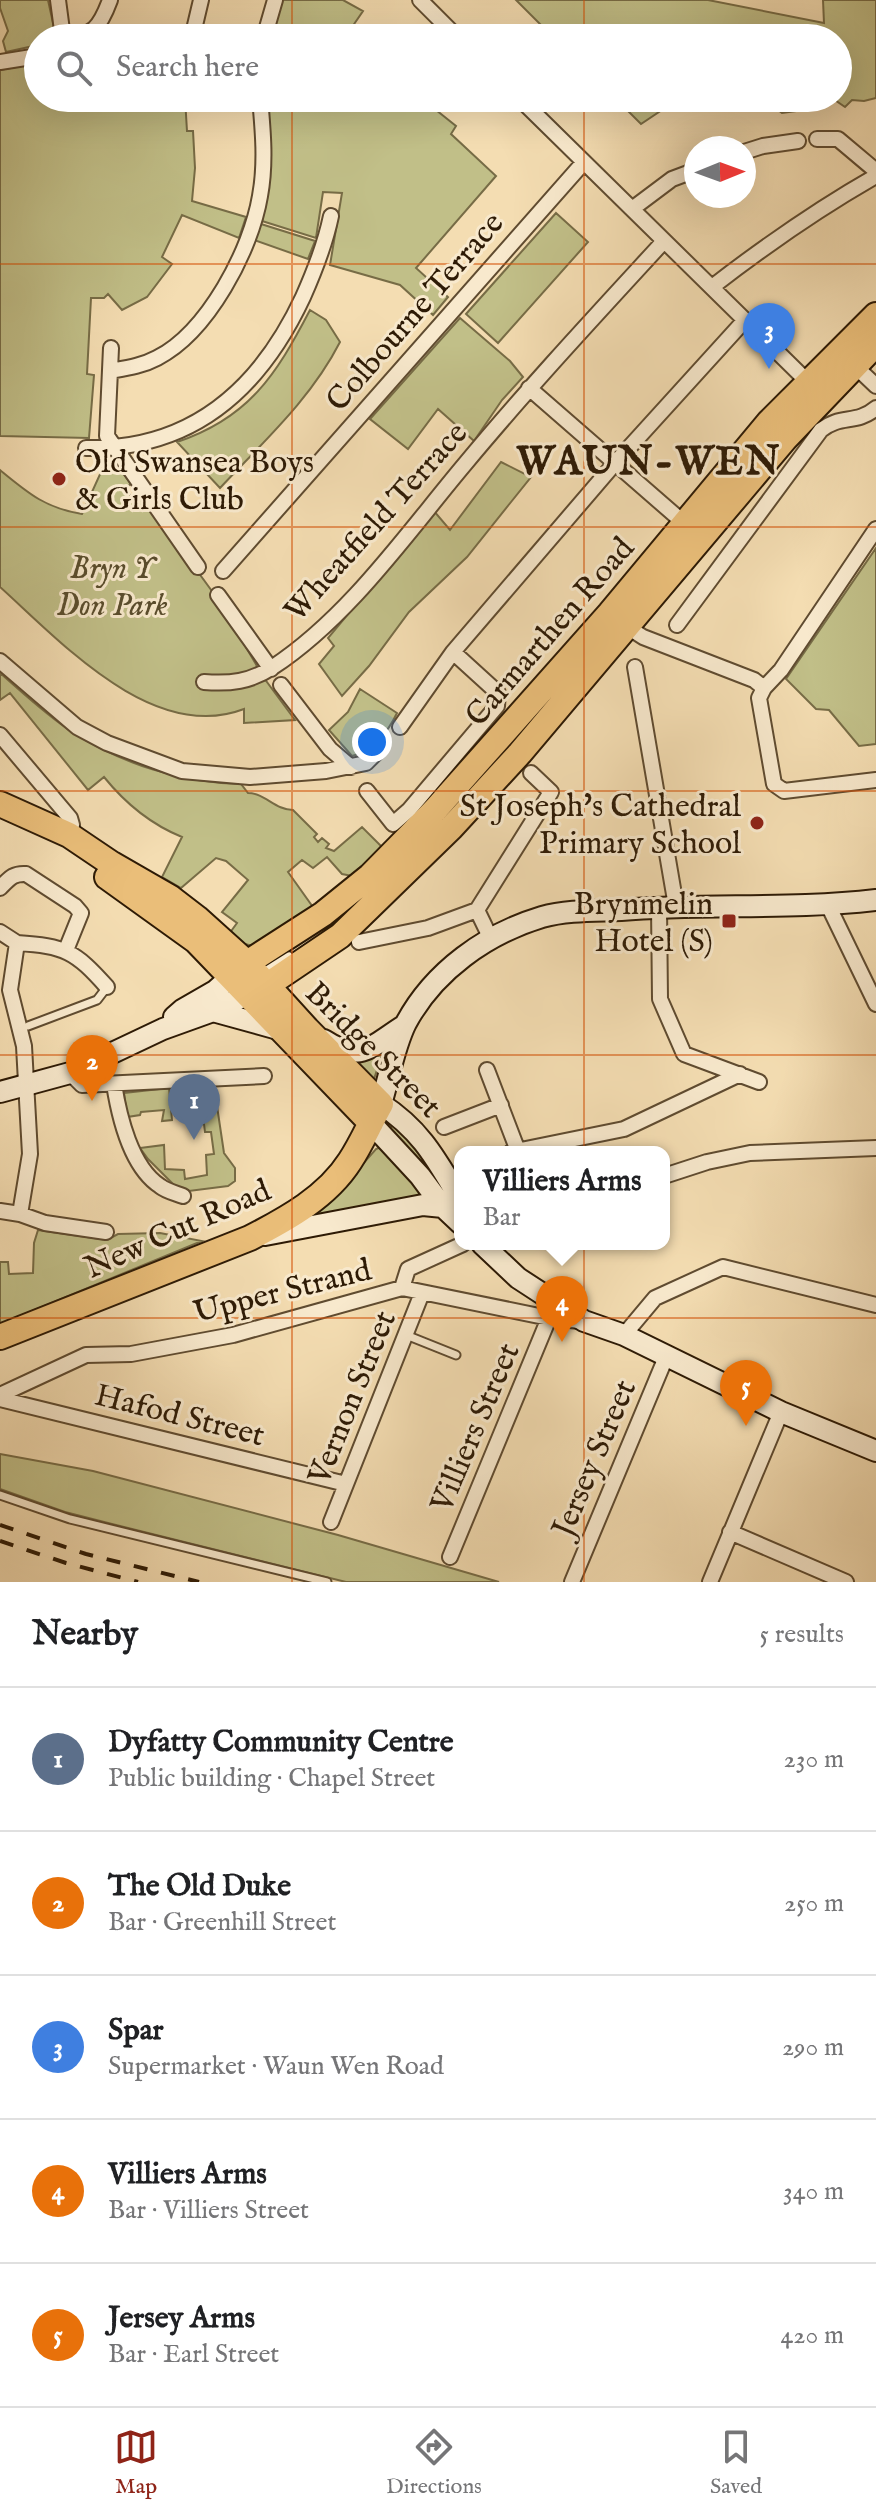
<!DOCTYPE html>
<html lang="en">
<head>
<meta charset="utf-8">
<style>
	body { margin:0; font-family:"IM FELL English",serif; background:#f6f6f6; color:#202124 }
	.compass { position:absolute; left:684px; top:136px; width:72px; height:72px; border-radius:50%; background:#fff; box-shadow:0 8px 32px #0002; rotate:89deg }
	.you { position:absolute; left:372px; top:742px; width:28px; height:28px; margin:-20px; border:6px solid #fff; border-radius:50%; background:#1a73e8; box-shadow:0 0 0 12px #1a73e833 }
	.badge { display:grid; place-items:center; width:52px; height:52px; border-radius:50%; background:#8f2418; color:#fff; font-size:26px; font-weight:700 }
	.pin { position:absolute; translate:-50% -66px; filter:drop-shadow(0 2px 4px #0008) }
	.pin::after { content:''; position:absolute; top:42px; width:28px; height:24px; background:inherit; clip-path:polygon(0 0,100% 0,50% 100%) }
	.popup { position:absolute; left:454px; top:1146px; width:216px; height:104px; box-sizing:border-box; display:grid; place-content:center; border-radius:16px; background:#fff; filter:drop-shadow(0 2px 6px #0005); font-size:26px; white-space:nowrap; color:#757577 }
	.popup b { font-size:30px; color:#202124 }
	.popup::after { content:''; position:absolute; left:50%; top:100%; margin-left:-16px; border:16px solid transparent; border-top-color:#fff }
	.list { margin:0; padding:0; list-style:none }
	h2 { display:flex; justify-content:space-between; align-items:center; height:104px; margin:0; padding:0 32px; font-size:34px }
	h2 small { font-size:26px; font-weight:400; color:#757577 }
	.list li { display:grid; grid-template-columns:52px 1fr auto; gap:24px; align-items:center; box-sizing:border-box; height:144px; padding:0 32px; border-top:2px solid #e0e0e0 }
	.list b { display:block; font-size:30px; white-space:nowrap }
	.list p { margin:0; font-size:26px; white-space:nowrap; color:#757577 }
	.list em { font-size:26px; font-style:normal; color:#757577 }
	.icon { flex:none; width:44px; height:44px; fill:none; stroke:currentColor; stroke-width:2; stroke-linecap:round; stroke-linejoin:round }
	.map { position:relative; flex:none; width:876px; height:1582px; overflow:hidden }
	.search { position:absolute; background:#fff; box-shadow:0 8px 32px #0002; left:24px; right:24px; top:24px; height:88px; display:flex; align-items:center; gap:20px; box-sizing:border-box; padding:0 28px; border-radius:44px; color:#757577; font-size:30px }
	.sheet { height:824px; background:#fff }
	nav { display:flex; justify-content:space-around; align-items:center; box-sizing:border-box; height:112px; border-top:2px solid #e0e0e0; background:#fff; font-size:22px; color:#757577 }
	nav a { display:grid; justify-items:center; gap:4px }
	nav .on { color:#8f2418 }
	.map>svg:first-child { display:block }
</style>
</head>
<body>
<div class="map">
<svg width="876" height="1582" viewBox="0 0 876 1582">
	<rect width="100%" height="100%" fill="#f4ddb2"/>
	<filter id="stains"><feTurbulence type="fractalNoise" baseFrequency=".0025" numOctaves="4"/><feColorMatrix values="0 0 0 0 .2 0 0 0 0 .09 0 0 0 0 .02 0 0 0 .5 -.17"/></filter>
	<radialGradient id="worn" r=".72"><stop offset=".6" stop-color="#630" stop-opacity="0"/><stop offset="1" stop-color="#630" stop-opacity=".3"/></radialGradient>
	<path fill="#c1bf88" stroke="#776c46" stroke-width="2" d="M 0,0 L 48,0 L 55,32 L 53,38 L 38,38 L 38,45 L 6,52 L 3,41 L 8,31 L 0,8 Z
		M 282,0 L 343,0 L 363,11 L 350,30 L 359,38 L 272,38 Z
		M 516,0 L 708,0 L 824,23 L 823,0 L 876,0 L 876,98 L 864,101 L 852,100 L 845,107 L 832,98 L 838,98 L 838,38 L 554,38 Z
		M 38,63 L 38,98 L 185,98 L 187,131 L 193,131 L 195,168 L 192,201 L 246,217 L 239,238 L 182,215 L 162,257 L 172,264 L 147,297 L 122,310 L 108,294 L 104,298 L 91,298 L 87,374 L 94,375 L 89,438 L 0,436 L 0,70 Z
		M 266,98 L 421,98 L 456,126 L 451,134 L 496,176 L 416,268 L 448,297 L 433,315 L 400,285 L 330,265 L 342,193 L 323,192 L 316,238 L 262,221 L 269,179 Z
		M 615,98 L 689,98 L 674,102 L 641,124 Z
		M 767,98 L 819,98 L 818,108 L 782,113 L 769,103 Z
		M 556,213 L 588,242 L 498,343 L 466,314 Z
		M 261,224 L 315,241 L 308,259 L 254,240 Z
		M 310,310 L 326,320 L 340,342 C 311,399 263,442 220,488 L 177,442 C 249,418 276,375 310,310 Z
		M 460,318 L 510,361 L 523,377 L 502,400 L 474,441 L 438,409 L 408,449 L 370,419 Z
		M 106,461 L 118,466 L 131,484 L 125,488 L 133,499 L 141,494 L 217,598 L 264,678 L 295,720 L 244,723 L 244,709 C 153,744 60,641 0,587 L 0,470 C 28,493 45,508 82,514 Z
		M 501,462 L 531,477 L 467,557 L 409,612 L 369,666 L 342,696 L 319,664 L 334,646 L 328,638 L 434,511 L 450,530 Z
		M 876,548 L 876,744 L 859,746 L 829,710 L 816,709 L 786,679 Z
		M 0,673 C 23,693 46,715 72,732 C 122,764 182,783 241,784 L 248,793 C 265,793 275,810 293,810 L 317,834 L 314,837 L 318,842 L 322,838 L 329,844 L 326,848 L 334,851 L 362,827 L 382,847 L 352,876 L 342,874 L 327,857 L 313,868 L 302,860 L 288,872 L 315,910 L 253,946 L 241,943 L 229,934 L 237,923 L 222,912 L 248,880 L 226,861 L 216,858 L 181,888 L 162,877 L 182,837 C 150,824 125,803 104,777 L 88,790 L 10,693 L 0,700 Z
		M 360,689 L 397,713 C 388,732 373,751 352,756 L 329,730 L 348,712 Z
		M 385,1046 L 374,1079 L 372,1081 L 350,1057 Z
		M 214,1086 L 224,1153 L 235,1168 L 235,1181 L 228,1186 L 181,1192 L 148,1159 L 140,1148 L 164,1145 L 165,1169 L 184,1170 L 185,1179 L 207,1175 L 206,1155 L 214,1154 L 211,1132 L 205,1132 L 204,1124 L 193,1125 L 192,1115 L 175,1116 L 172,1088 Z
		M 169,1088 L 172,1120 L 162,1121 L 164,1110 L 141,1112 L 140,1115 L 127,1117 L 124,1093 Z
		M 392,1125 L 404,1129 L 441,1179 L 431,1174 L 390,1129 Z
		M 381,1147 L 429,1199 L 307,1217 L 339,1191 L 376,1149 Z
		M 38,1230 L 107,1240 L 118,1234 L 160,1233 L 202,1241 L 0,1324 L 0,1262 L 8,1262 L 9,1274 L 33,1273 L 34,1243 Z
		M 0,1454 L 93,1471 L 338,1535 L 499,1582 L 346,1582 L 112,1524 L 65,1512 L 0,1489 Z"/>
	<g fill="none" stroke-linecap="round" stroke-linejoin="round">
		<defs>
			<path id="service" d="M 262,973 L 289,956
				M 28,1026 L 97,1000 L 107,987
				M 406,1335 L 456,1355
				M 0,1495 L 70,1519 L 327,1582"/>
			<path id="minor" d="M 58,0 L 63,38
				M 420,0 L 458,38
				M 64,37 C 93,37 100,27 110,0
				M 192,38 L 201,0
				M 264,38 L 275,0
				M 0,62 L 38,56
				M 519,98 L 812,386
				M 817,139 L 838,139 L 876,171
				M 744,152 L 763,146 L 798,141
				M 632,209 L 672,179 L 696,170
				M 712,287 C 765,246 818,209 876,176
				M 111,348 L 107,436 L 198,567
				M 855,366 L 876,386
				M 110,371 C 127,368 142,366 157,358 C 208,332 251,250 260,196 C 266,164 263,131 260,98
				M 529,388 L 684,523
				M 86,448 C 192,450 260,389 303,297 C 315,270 325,245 331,216
				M 876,529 L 781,670 L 764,688 L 759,698 L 774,784 L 784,791 L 876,780
				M 223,571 L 584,162
				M 218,595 L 271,669
				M 623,624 L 643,637 L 754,680 L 764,688
				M 677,625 L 821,430 C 841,414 856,425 876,408
				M 0,661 L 77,727 L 107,743 L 182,771 L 250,777 L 326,771 L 366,763 L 380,749
				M 635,667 L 676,906
				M 204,682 C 230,684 250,682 273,667 C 349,617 407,533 465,464 C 529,387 597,314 664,241
				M 281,685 L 330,749 L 351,767
				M 400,727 L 453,652 L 616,462 L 745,320
				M 0,735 L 70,818 L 72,825 L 69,835
				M 367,791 L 393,824 L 409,810 L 497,706 L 498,693 L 453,652
				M 0,888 C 9,879 13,873 26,874 L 75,906 L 81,913 L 66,950
				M 828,905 L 876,1004
				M 659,907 L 660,999 L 684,1054 L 759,1082
				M 477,910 L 551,792 L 531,773
				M 0,932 L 17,943 L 10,990 L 24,1046 L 30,1154 L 20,1214
				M 359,942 L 428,928 L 477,910 L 491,939
				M 17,943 C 65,946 75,951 107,987
				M 487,1070 L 518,1151
				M 70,1073 L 82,1085 L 264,1076
				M 114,1084 C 119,1116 131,1167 160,1186 C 166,1191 175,1193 183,1196
				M 444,1127 L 501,1105
				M 511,1152 L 624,1129 L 740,1074
				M 664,1176 L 707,1162 L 750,1153 L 876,1148
				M 0,1211 L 20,1214 L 45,1223 L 106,1232
				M 402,1288 L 408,1269 L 463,1244
				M 624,1335 L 655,1298 L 723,1267 L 876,1305
				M 0,1395 L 86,1355 L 131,1354 L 233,1335 L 402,1288 L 549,1318 L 580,1321
				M 0,1399 L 346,1484
				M 331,1522 L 422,1293
				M 730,1532 L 846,1582
				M 450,1557 L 549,1318
				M 572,1582 L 666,1357
				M 710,1582 L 781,1412"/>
			<path id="secondary" d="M 213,1011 L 278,1029
				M 174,1017 L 182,1010 L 215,991 L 241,968
				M 324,1040 C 362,1065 372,1045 405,1025
				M 0,1092 L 70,1073 L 163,1029 L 213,1011 L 259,989
				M 371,1123 L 420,1176 L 443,1207 L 460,1223
				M 460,1199 C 436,1159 421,1130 381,1104 C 389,1078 394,1047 406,1023 C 434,971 486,934 542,917 C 567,910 595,911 621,910 C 706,903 791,910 876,900
				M 265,1235 L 423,1205 L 443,1207
				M 482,1244 L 518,1278 L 584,1321 L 624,1335 L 781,1412 L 876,1451"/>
			<path id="primary" d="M 0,804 L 69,835 L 112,864 L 171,898 L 197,918 L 247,963 L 307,1029 L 381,1104 C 370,1123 362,1143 350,1161 C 327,1197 287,1219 250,1238 L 0,1337
				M 107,877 L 196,941 L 371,1123
				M 247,963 L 323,914 L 370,876 L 435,810 L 610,613 L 769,422 L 876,315
				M 266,986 L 340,936 L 451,828 L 520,753 L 785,439 L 876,344"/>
		</defs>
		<use href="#service" stroke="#5f4b30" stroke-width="11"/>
		<use href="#minor" stroke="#5f4b30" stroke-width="18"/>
		<use href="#secondary" stroke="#2d1a05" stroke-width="24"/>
		<use href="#primary" stroke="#2d1a05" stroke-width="28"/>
		<use href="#service" stroke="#f8e9cd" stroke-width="7"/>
		<use href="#minor" stroke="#f8e9cd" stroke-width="14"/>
		<use href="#secondary" stroke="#f8e9cd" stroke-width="20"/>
		<use href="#primary" stroke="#eabe79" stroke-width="24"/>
		<path stroke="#2d1a05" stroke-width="4" stroke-dasharray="14 14" stroke-linecap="butt" d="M 0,1525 L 86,1554 L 199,1582
			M 0,1541 L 66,1563 L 138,1582"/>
	</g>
	<path fill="none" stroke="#d5530b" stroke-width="2" stroke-opacity="0.55" d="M 292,0 L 292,38M 584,0 L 584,38M 292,98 L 292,1582M 584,98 L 584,1582M 0,264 L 876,264M 0,527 L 876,527M 0,791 L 876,791M 0,1055 L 876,1055M 0,1318 L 876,1318"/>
	<g fill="#8f2418" stroke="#f8e9cd" stroke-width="3">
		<circle cx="59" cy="479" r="8"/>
		<circle cx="757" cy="823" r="8"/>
		<rect x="721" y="913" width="16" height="16" rx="4"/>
	</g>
	<g text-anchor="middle" stroke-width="6" stroke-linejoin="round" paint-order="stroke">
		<g font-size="32" fill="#2d1a05" stroke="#f8e9cd">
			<text transform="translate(414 311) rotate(-49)" y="11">Colbourne Terrace</text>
			<text transform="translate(375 521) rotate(-48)" y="11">Wheatfield Terrace</text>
			<text transform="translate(549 631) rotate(-49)" y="11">Carmarthen Road</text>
			<text transform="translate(374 1049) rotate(45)" y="11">Bridge Street</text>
			<text transform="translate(177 1228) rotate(-24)" y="11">New Cut Road</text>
			<text transform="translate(282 1290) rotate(-14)" y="11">Upper Strand</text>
			<text transform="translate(351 1397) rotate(-68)" y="11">Vernon Street</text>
			<text transform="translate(180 1414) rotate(14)" y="11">Hafod Street</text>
			<text transform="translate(474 1427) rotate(-67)" y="11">Villiers Street</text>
			<text transform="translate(593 1458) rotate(-67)" y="11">Jersey Street</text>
		</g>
		<g font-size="32" fill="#2d1a05" stroke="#f8e9cd" text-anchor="end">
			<text x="75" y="472" text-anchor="start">Old Swansea Boys<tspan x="75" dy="37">&amp; Girls Club</tspan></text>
			<text x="741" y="816">St Joseph's Cathedral<tspan x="741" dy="37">Primary School</tspan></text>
			<text x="713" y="914">Brynmelin<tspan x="713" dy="37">Hotel (S)</tspan></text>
		</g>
		<g font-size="32" font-style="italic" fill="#594c2c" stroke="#f8e9cd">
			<text x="112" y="578">Bryn Y<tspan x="112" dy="37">Don Park</tspan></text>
		</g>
		<g font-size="40" font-weight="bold" letter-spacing="2" fill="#2d1a05" stroke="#f8e9cd">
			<text x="649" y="474">WAUN-WEN</text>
		</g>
	</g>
	<rect width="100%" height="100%" filter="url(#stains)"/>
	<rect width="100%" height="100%" fill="url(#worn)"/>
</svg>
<svg class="compass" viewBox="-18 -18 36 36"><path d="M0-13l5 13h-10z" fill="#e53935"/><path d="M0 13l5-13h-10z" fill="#757577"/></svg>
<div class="you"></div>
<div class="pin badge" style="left:194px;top:1140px;background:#5c6f8a">1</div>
<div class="pin badge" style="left:92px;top:1101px;background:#e8710a">2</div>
<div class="pin badge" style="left:769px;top:369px;background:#3f7fe0">3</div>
<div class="pin badge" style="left:562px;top:1342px;background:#e8710a">4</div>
<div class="popup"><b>Villiers Arms</b>Bar</div>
<div class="pin badge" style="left:746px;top:1426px;background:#e8710a">5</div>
<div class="search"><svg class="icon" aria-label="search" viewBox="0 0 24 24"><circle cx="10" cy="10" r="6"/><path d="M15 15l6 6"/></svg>Search here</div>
</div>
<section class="sheet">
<h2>Nearby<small>5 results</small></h2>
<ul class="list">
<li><span class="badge" style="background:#5c6f8a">1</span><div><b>Dyfatty Community Centre</b><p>Public building · Chapel Street</p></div><em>230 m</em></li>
<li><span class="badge" style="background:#e8710a">2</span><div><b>The Old Duke</b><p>Bar · Greenhill Street</p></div><em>250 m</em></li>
<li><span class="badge" style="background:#3f7fe0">3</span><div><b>Spar</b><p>Supermarket · Waun Wen Road</p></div><em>290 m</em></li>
<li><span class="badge" style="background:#e8710a">4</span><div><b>Villiers Arms</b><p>Bar · Villiers Street</p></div><em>340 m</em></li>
<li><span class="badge" style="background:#e8710a">5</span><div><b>Jersey Arms</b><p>Bar · Earl Street</p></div><em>420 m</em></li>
</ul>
</section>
<nav>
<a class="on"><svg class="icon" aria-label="map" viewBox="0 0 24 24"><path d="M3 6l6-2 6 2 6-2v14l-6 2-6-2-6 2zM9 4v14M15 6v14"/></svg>Map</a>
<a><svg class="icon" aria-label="directions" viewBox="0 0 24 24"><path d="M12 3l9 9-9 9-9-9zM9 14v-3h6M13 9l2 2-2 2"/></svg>Directions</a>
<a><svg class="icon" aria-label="saved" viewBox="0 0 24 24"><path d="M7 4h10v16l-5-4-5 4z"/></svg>Saved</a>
</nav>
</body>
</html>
